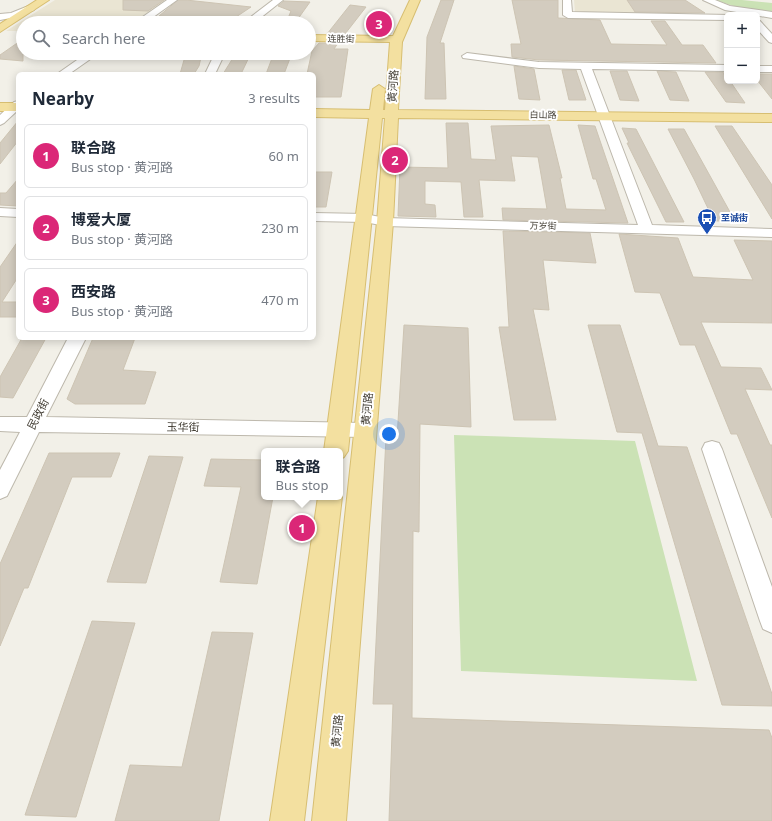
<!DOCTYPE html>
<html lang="en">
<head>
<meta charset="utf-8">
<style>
	body { margin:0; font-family:"Noto Sans","Noto Sans SC",sans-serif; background:#f6f6f7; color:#1f2937 }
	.controls { position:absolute; right:12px; top:12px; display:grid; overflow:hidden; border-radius:6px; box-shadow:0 2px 10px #0003 }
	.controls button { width:36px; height:36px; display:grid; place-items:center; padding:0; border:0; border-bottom:1px solid #e0e1e3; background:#fff; color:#1f2937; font:20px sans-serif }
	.you { position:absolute; left:389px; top:434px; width:14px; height:14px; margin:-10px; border:3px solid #fff; border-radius:50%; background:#1a73e8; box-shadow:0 0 0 6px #1a73e833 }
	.badge { display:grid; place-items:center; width:26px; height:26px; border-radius:50%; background:#db2777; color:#fff; font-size:13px; font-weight:700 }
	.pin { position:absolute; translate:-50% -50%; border:2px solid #fff; box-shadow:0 1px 4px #0006 }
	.popup { position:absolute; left:261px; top:448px; width:82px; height:52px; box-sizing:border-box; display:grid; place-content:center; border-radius:6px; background:#fff; filter:drop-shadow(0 1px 3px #0005); font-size:13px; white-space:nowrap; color:#747a83 }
	.popup b { font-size:15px; color:#1f2937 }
	.popup::after { content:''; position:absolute; left:50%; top:100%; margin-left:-8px; border:8px solid transparent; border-top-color:#fff }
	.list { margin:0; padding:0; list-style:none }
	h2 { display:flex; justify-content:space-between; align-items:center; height:52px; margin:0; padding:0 16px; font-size:17px }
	h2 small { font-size:13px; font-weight:400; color:#747a83 }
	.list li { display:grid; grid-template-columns:26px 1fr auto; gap:12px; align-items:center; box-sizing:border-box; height:64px; margin:0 8px 8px; padding:0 8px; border:1px solid #e0e1e3; border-radius:6px }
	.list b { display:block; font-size:15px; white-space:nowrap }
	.list p { margin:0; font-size:13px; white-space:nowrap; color:#747a83 }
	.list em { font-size:13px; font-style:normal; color:#747a83 }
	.icon { flex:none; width:22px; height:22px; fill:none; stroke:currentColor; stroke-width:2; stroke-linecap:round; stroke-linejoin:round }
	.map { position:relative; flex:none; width:772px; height:821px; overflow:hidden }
	.search { position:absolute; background:#fff; box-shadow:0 2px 10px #0003; left:16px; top:16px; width:300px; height:44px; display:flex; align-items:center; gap:10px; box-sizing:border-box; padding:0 14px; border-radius:22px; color:#747a83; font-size:15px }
	.panel { position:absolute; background:#fff; box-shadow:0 2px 10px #0003; left:16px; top:72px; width:300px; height:268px; border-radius:6px }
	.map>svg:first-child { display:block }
</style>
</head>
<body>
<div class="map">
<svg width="772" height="821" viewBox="0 0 772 821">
	<rect width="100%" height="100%" fill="#f2f0e8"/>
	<path fill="#eae5d3" d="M 55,0 L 168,0 L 131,23 L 23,23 L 23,31 L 6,31 Z
		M 574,0 L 642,0 L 652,14 L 575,13 Z"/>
	<path fill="#cbe2b5" d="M 715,0 L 742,0 L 772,3 L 772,12 L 740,8 Z
		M 454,435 L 635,441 L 697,681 L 461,671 Z"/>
	<path fill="#d3ccbf" stroke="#cdc4b3" d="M 123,0 L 164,0 L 148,11 L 123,10 Z
		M 178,0 L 186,0 L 251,7 L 227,23 L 159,16 Z
		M 441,0 L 454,0 L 440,43 L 444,43 L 446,99 L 425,99 L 427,37 Z
		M 512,0 L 558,0 L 558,18 L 600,20 L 611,44 L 667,45 L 651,21 L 665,21 L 682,45 L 703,45 L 716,63 L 539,60 L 512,57 L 511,44 L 521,44 Z
		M 627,0 L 685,0 L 705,13 L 635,12 Z
		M 284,1 L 310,2 L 295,23 L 286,23 L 291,11 L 278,6 Z
		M 350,5 L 366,7 L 345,34 L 327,34 Z
		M 23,39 L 23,61 L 0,59 L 0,55 Z
		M 319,43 L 338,43 L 334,49 L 348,49 L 341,97 L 314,97 L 314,74 L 307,74 L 312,51 Z
		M 186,53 L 202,53 L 199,66 L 194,74 L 180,74 Z
		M 236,53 L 251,53 L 241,74 L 223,74 Z
		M 274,53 L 292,53 L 284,74 L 266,74 Z
		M 514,66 L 534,69 L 540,100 L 519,99 Z
		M 562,70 L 576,70 L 586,100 L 569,100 Z
		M 610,71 L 627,71 L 639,101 L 620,100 Z
		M 657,71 L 676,72 L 689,101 L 670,100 Z
		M 705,72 L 723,72 L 727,81 L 730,81 L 745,103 L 726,102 Z
		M 757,74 L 772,74 L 772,99 L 757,80 Z
		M 18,121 L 18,141 L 0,164 L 0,143 Z
		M 446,123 L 468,123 L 471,159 L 496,160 L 491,126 L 549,125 L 562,178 L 560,178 L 566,209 L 606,210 L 596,179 L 593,179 L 578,125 L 595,126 L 628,223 L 503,220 L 502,208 L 547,209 L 538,157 L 511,156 L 515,181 L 479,180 L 483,217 L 464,217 L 461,182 L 425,181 L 425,204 L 435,205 L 436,217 L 398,216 L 400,167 L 448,168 Z
		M 715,126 L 732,126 L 772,185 L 772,219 Z
		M 622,128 L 636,129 L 684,222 L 666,222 L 627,143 L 629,143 Z
		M 668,129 L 684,129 L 735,221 L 714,221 L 694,179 Z
		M 314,172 L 332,172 L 326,207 L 314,207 Z
		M 18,179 L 18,206 L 0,205 L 0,193 L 6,193 Z
		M 503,231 L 590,233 L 596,263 L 543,260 L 549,310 L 533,309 L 556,420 L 514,420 L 499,327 L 509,327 Z
		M 619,234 L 678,238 L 693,277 L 753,280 L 734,240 L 772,241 L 772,323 L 701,322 L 721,367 L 761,368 L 772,390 L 745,389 L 770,445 L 772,445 L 772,518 L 737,434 L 731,434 L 695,345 L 680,345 L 660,293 L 635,292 Z
		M 18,241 L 18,277 L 2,302 L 18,302 L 18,317 L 0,317 L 0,267 Z
		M 404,325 L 468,328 L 471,427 L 420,424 L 419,532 L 413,531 L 412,718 L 769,730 L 772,738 L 772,821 L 389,821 L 393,704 L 373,704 L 386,437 L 397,438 Z
		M 588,325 L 620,325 L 658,446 L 687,447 L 772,694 L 772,706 L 722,705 L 642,433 L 617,432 Z
		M 22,338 L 46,338 L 13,398 L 0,397 L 0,377 Z
		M 93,338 L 135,338 L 123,370 L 156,372 L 145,404 L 75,404 L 67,399 Z
		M 49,453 L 120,453 L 111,477 L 72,477 L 28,588 L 24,588 L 0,646 L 0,564 Z
		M 149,456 L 183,457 L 146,583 L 107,582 Z
		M 211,459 L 264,460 L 264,497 L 273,497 L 257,584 L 220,582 L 241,487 L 204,486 Z
		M 92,621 L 135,623 L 76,817 L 25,815 Z
		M 212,632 L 253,633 L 219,821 L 115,821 L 130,765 L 182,767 Z"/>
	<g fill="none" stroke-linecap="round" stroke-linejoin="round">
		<defs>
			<path id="minor" d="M 167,0 L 177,0 L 145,23 L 134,23 Z
				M 273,0 L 283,0 L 254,23 L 243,23 Z
				M 563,0 L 571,0 L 572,12 L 730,15 L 727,15 L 727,20 L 568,18 L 563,15 Z
				M 703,0 L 715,0 L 730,6 L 772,12 L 772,18 L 725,10 Z
				M 31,5 L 35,8 L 34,10 L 16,17 L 0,20 L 0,14 L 11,13 Z
				M 757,20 L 760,21 L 772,34 L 772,43 L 769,42 L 757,29 Z
				M 87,53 L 99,53 L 69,74 L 57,74 Z
				M 215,53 L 225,53 L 215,74 L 205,74 Z
				M 467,53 L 539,62 L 727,65 L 727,71 L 592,69 L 652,225 L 772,229 L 772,237 L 385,226 L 365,222 L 314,221 L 314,213 L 365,214 L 385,218 L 638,225 L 581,69 L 539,68 L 463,58 L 462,56 Z
				M 757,66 L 772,66 L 772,72 L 757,72 Z
				M 18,101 L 18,110 L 4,123 L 0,125 L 0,115 L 14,102 Z
				M 0,208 L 18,209 L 18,217 L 0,216 Z
				M 68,338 L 86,338 L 46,417 L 365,423 L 372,425 L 375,430 L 372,435 L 365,437 L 39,432 L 7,496 L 0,499 L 0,470 L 20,432 L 0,431 L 0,417 L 27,417 Z
				M 712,441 L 719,443 L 722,449 L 772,587 L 772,633 L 763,629 L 760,621 L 702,449 L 705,443 Z"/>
			<path id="major" d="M 37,0 L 49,0 L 0,32 L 0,24 Z
				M 410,0 L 420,0 L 402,42 L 398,110 L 772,114 L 772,122 L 398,118 L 393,222 L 346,821 L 312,821 L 377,222 L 385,118 L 382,118 L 348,451 L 344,457 L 340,459 L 340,451 L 324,451 L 369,118 L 314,117 L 314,109 L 370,110 L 373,89 L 379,85 L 385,89 L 383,110 L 385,110 L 390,42 L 309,41 L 309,35 L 393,36 Z
				M 0,103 L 18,103 L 18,111 L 0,111 Z
				M 340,492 L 342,497 L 304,821 L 270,821 L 318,497 L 340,497 Z"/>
		</defs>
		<use href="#minor" stroke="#bdb8ac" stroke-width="2"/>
		<use href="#major" stroke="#d7be71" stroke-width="2"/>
		<use href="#minor" fill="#fff" fill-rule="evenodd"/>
		<use href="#major" fill="#f3e0a0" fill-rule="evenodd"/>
	</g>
	<defs>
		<symbol id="bus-pin" viewBox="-11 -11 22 30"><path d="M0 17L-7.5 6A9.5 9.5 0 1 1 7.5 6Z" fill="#1a4fb4" stroke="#fff"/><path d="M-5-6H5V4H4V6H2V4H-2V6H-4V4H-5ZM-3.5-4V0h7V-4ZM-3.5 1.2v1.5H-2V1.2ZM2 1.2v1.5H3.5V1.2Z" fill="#fff"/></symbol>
	</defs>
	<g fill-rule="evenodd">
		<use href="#bus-pin" x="696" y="207" width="22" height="30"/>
	</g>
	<g text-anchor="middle" stroke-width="4" stroke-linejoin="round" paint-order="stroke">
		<g font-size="9" fill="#454037" stroke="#fff">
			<text transform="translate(341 39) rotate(1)" y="3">连胜街</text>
			<text transform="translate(543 115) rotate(1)" y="3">白山路</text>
			<text transform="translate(543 226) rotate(1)" y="3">万岁街</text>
		</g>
		<g font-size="9" font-weight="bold" fill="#164399" stroke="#fff" text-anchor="start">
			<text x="721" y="221">至诚街</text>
		</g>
		<g font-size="11" fill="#454037" stroke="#fff">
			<text transform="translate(393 86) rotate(-86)" y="4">黄河路</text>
			<text transform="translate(367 409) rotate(-85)" y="4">黄河路</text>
			<text transform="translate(38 414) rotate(-63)" y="4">民政街</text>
			<text transform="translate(183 427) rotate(1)" y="4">玉华街</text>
			<text transform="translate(337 731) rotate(-85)" y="4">黄河路</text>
		</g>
	</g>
</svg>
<div class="controls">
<button>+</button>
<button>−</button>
</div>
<div class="you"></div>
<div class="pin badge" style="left:302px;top:528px">1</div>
<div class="popup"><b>联合路</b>Bus stop</div>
<div class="pin badge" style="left:395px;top:160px">2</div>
<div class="pin badge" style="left:379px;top:24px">3</div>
<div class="search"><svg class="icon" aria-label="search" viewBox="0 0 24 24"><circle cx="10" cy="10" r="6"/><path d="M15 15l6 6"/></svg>Search here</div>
<section class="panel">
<h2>Nearby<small>3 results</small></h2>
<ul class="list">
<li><span class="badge">1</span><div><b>联合路</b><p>Bus stop · 黄河路</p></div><em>60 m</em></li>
<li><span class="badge">2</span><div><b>博爱大厦</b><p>Bus stop · 黄河路</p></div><em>230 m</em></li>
<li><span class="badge">3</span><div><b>西安路</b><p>Bus stop · 黄河路</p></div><em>470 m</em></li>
</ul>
</section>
</div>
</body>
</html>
